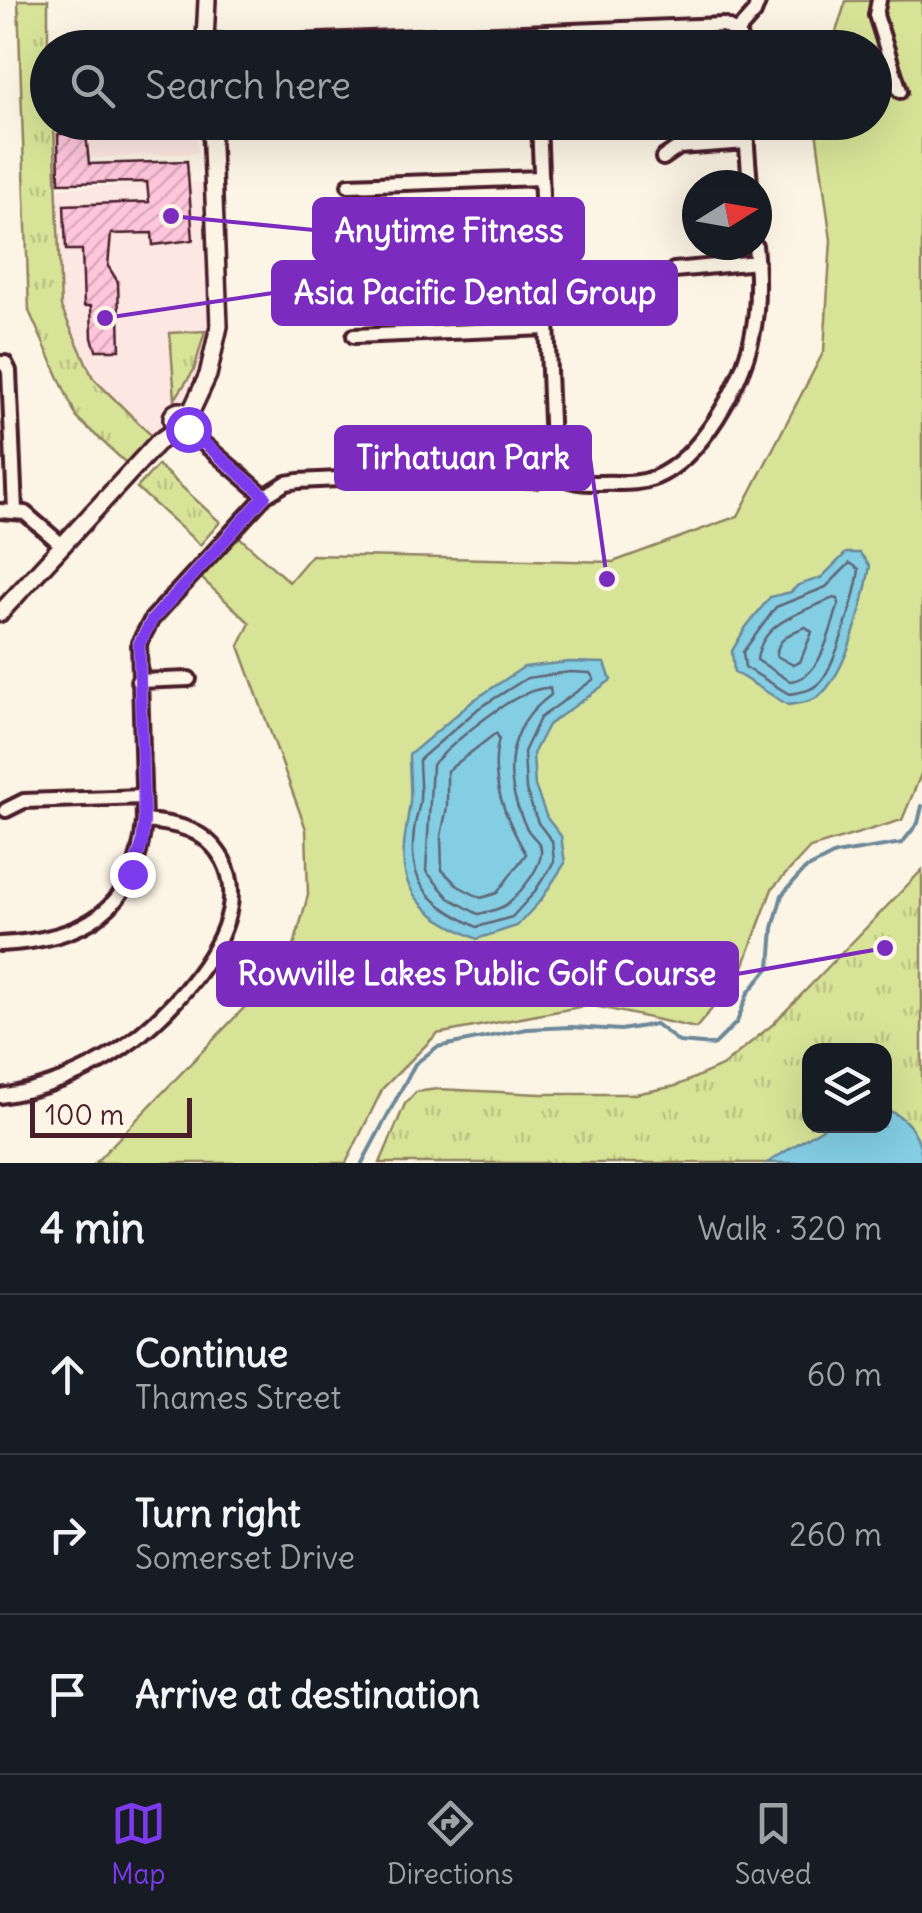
<!DOCTYPE html>
<html lang="en">
<head>
<meta charset="utf-8">
<style>
	body { margin:0; font-family:Delius,sans-serif; background:#20242c; color:#f1f3f6 }
	.controls { position:absolute; right:30px; bottom:30px; display:grid; overflow:hidden; border-radius:20px; box-shadow:0 10px 40px #0002 }
	.controls button { width:90px; height:90px; display:grid; place-items:center; padding:0; border:0; border-bottom:2px solid #363941; background:#171b24; color:#f1f3f6; font:50px sans-serif }
	.compass { position:absolute; left:682px; top:170px; width:90px; height:90px; border-radius:50%; background:#171b24; box-shadow:0 10px 40px #0002; rotate:79deg }
	.scale { position:absolute; left:30px; bottom:25px; width:162px; box-sizing:border-box; padding-left:10px; border:5px solid #4a1f2b; border-top:0; font-size:28px; line-height:35px; white-space:nowrap; color:#4a1f2b; -webkit-text-stroke:8px #fcf5e5; paint-order:stroke }
	.stop { position:absolute; width:30px; height:30px; margin:-22px; border:8px solid #7c3aed; border-radius:50%; background:#fff }
	.stop.end { background:#7c3aed; border-color:#fff; box-shadow:0 2px 10px #0008 }
	.list { margin:0; padding:0; list-style:none }
	h2 { display:flex; justify-content:space-between; align-items:center; height:130px; margin:0; padding:0 40px; font-size:42px }
	h2 small { font-size:32px; font-weight:400; color:#9ea1a6 }
	.list li { display:grid; grid-template-columns:65px 1fr auto; gap:30px; align-items:center; box-sizing:border-box; height:160px; padding:0 40px; border-top:2px solid #363941 }
	.list b { display:block; font-size:38px; white-space:nowrap }
	.list p { margin:0; font-size:32px; white-space:nowrap; color:#9ea1a6 }
	.list em { font-size:32px; font-style:normal; color:#9ea1a6 }
	.icon { flex:none; width:55px; height:55px; fill:none; stroke:currentColor; stroke-width:2; stroke-linecap:round; stroke-linejoin:round }
	.map { position:relative; flex:none; width:922px; height:1163px; overflow:hidden }
	.search { position:absolute; background:#171b24; box-shadow:0 10px 40px #0002; left:30px; right:30px; top:30px; height:110px; display:flex; align-items:center; gap:25px; box-sizing:border-box; padding:0 35px; border-radius:55px; color:#9ea1a6; font-size:38px }
	.sheet { height:610px; background:#171b24 }
	nav { display:flex; justify-content:space-around; align-items:center; box-sizing:border-box; height:140px; border-top:2px solid #363941; background:#171b24; font-size:28px; color:#9ea1a6 }
	nav a { display:grid; justify-items:center; gap:5px }
	nav .on { color:#7c3aed }
	.map>svg:first-child { display:block }
</style>
</head>
<body>
<div class="map">
<svg width="922" height="1163" viewBox="0 0 922 1163">
	<defs>
		<pattern id="grass-tufts" width="24" height="20" patternUnits="userSpaceOnUse" patternTransform="scale(2.5)"><rect width="24" height="20" fill="#d7e497"/><path d="M3 7l-1-3M5 7V3M7 7l1-3M15 17l-1-3M17 17v-4M19 17l1-3" fill="none" stroke="#bac382"/></pattern>
		<pattern id="building-hatch" width="6" height="6" patternUnits="userSpaceOnUse" patternTransform="scale(2.5)"><rect width="6" height="6" fill="#fec5db"/><path d="M-1 1l2-2M0 6l6-6M5 7l2-2" fill="none" stroke="#dba9bc"/></pattern>
	</defs>
	<rect width="100%" height="100%" fill="#fcf5e5"/>
	<filter id="ink" filterUnits="userSpaceOnUse"><feTurbulence type="fractalNoise" baseFrequency=".01" numOctaves="2"/><feDisplacementMap in="SourceGraphic" scale="20" xChannelSelector="R" yChannelSelector="G"/><feConvolveMatrix kernelMatrix="1 2 1 2 8 2 1 2 1" color-interpolation-filters="sRGB"/></filter>
	<g filter="url(#ink)">
		<path fill="#fde7e2" d="M 196,125 L 197,153 L 90,158 L 89,128 Z
			M 207,182 L 210,342 L 197,381 L 186,401 L 171,411 L 152,436 L 93,378 L 61,307 L 56,188 Z"/>
		<path fill="url(#grass-tufts)" stroke="#908261" stroke-width="2.5" fill-rule="evenodd" d="M 18,0 L 48,0 L 48,122 L 54,123 L 61,307 L 93,378 L 152,436 L 126,463 L 77,418 L 29,311 Z
			M 205,331 L 194,370 L 175,399 L 170,333 Z
			M 158,465 L 220,522 L 200,545 L 137,488 Z
			M 922,870 L 922,1163 L 380,1163 L 405,1104 L 416,1092 L 437,1089 L 541,1094 L 635,1094 L 676,1086 L 722,1066 L 772,1025 ZM 810,1050 L 884,1050 L 884,1126 L 810,1126 Z"/>
		<path fill="#d7e497" stroke="#908261" stroke-width="2.5" d="M 922,0 L 922,772 L 902,820 L 810,848 L 772,889 L 740,975 L 696,1028 L 590,1005 L 437,1034 L 383,1088 L 346,1163 L 95,1163 L 290,960 L 308,895 L 306,829 L 239,646 L 250,623 L 199,576 L 236,534 L 289,582 L 312,555 L 613,562 L 738,516 L 824,351 L 831,240 L 815,123 L 874,122 L 874,48 L 831,47 L 846,1 Z"/>
		<path fill="#83cee3" stroke="#6c8899" stroke-width="2.5" d="M 846,553 L 860,553 L 870,566 C 864,601 847,675 818,697 C 810,703 798,703 788,705 L 734,672 L 732,651 L 746,627 L 770,597 L 791,592 L 798,585 L 821,578 Z
			M 569,662 L 605,663 L 611,680 L 548,725 L 533,754 L 535,786 L 547,818 L 561,836 L 565,863 L 541,900 L 517,926 L 477,939 C 463,932 447,925 435,916 C 391,883 404,849 410,802 C 411,787 409,770 409,755 L 474,700 L 524,667 Z
			M 885,1109 C 910,1118 922,1138 922,1163 L 767,1163 L 826,1126 L 884,1126 Z"/>
		<g fill="none" stroke-linecap="round" stroke-linejoin="round">
			<path stroke="#616575" stroke-width="2.5" d="M 850,563 L 859,569 C 856,594 838,656 824,677 C 816,690 803,692 789,694 L 745,667 L 743,652 L 776,607 L 826,587 Z
				M 833,598 L 838,599 L 839,604 C 829,631 822,678 790,681 L 757,660 C 761,621 804,612 833,598 Z
				M 806,627 L 812,632 L 800,662 L 793,665 L 777,656 C 775,640 793,631 806,627 Z
				M 570,672 L 590,673 L 594,679 L 540,718 L 524,752 L 526,790 L 538,823 L 552,841 L 554,862 L 533,894 L 512,917 L 477,927 C 431,903 407,887 414,831 C 415,820 419,810 420,800 C 421,786 419,773 419,760 L 479,708 L 527,678 Z
				M 550,688 L 551,695 C 505,728 502,778 526,827 C 529,834 537,839 540,845 C 547,863 520,893 507,904 C 500,910 487,912 478,914 L 449,898 L 426,871 L 432,765 C 455,741 517,686 550,688 Z
				M 496,733 L 499,738 C 488,780 506,819 526,854 L 497,893 L 481,898 L 458,886 L 442,870 L 441,836 L 447,807 L 447,771 Z"/>
			<path stroke="#6c8899" stroke-width="4" d="M 362,1163 L 415,1064 L 437,1047 L 527,1029 L 572,1027 L 621,1030 L 656,1024 L 679,1042 L 714,1045 L 737,1022 L 748,993 L 770,966 L 773,928 L 782,895 L 804,870 L 835,854 L 902,843 L 918,823 L 922,806"/>
		</g>
		<path fill="url(#building-hatch)" stroke="#4a1f2b" stroke-width="2.5" d="M 86,133 L 89,164 L 187,161 L 193,240 L 153,245 L 152,233 L 111,234 L 108,266 L 118,282 L 120,350 L 96,350 L 92,338 L 91,306 L 84,306 L 82,250 L 66,250 L 64,205 L 149,202 L 147,182 L 59,183 L 58,134 Z"/>
		<g fill="none" stroke-linecap="round" stroke-linejoin="round">
			<defs>
				<path id="minor" d="M 879,0 L 876,15 L 900,91
					M 215,41 L 244,44 L 723,25 L 737,32
					M 189,48 L 202,42
					M 744,48 L 737,32 L 754,13 L 759,0
					M 539,122 L 552,446 L 557,472
					M 745,122 L 750,185
					M 663,158 L 679,147 L 747,142
					M 349,185 L 541,178
					M 662,279 L 674,270 L 757,262
					M 354,336 L 547,328
					M 0,363 L 5,363 L 9,371 L 15,511
					M 183,426 L 265,496
					M 0,511 L 25,513 L 62,545
					M 138,681 L 189,679
					M 6,810 L 24,801 L 143,797
					M 0,944 C 82,940 137,911 144,821 L 139,643 L 152,619 L 265,496 L 286,483 L 298,481 L 400,476 L 536,480 L 557,472 C 572,487 596,482 616,483 C 629,483 641,483 654,478 C 702,458 741,385 752,337 C 759,306 758,276 755,245
					M 0,1096 C 42,1090 86,1073 121,1049 C 171,1014 258,925 223,860 C 206,829 176,823 144,821"/>
				<path id="tertiary" d="M 205,40 L 207,0
					M172 419a8 8 0 1 1 16 0a8 8 0 1 1-16 0Z
					M 188,418 L 208,375 L 219,326 L 211,122
					M 0,613 L 157,443 L 180,427"/>
			</defs>
			<use href="#minor" stroke="#4a1f2b" stroke-width="20"/>
			<use href="#tertiary" stroke="#4a1f2b" stroke-width="22"/>
			<use href="#minor" stroke="#fcf5e5" stroke-width="12"/>
			<use href="#tertiary" stroke="#fcf5e5" stroke-width="15"/>
		</g>
	</g>
	<g fill="none" stroke-linecap="round" stroke-linejoin="round" filter="url(#ink)">
		<path stroke="#7c3aed" stroke-width="12" d="M 132,874 L 142,844 L 144,822 L 139,644 L 152,620 L 265,496 L 188,429"/>
	</g>
	<path fill="none" stroke="#7b2cbf" stroke-width="4" d="M171 216L314 230M105 318L273 293M607 579L590 458M885 948L737 974"/>
	<g fill="#7b2cbf" stroke="#fcf5e5" stroke-width="4">
		<circle cx="171" cy="216" r="10"/>
		<circle cx="105" cy="318" r="10"/>
		<circle cx="607" cy="579" r="10"/>
		<circle cx="885" cy="948" r="10"/>
	</g>
	<g fill="#7b2cbf" stroke="#7b2cbf" stroke-width="4">
		<rect x="314" y="199" width="269" height="62" rx="10"/>
		<rect x="273" y="262" width="403" height="62" rx="10"/>
		<rect x="336" y="427" width="254" height="62" rx="10"/>
		<rect x="218" y="943" width="519" height="62" rx="10"/>
	</g>
	<g font-size="32" text-anchor="middle" font-weight="bold" fill="#fff">
		<text x="449" y="242">Anytime Fitness</text>
		<text x="475" y="304">Asia Pacific Dental Group</text>
		<text x="463" y="469">Tirhatuan Park</text>
		<text x="477" y="985">Rowville Lakes Public Golf Course</text>
	</g>
</svg>
<div class="controls">
<button><svg class="icon" aria-label="layers" viewBox="0 0 24 24"><path d="M12 4l9 5-9 5-9-5zM3 14l9 5 9-5"/></svg></button>
</div>
<svg class="compass" viewBox="-18 -18 36 36"><path d="M0-13l5 13h-10z" fill="#e53935"/><path d="M0 13l5-13h-10z" fill="#9ea1a6"/></svg>
<div class="scale">100 m</div>
<div class="stop" style="left:188px;top:429px"></div>
<div class="stop end" style="left:132px;top:874px"></div>
<div class="search"><svg class="icon" aria-label="search" viewBox="0 0 24 24"><circle cx="10" cy="10" r="6"/><path d="M15 15l6 6"/></svg>Search here</div>
</div>
<section class="sheet">
<h2>4 min<small>Walk · 320 m</small></h2>
<ul class="list">
<li><svg class="icon" aria-label="ahead" viewBox="0 0 24 24"><path d="M12 20V5M6 11l6-6 6 6"/></svg><div><b>Continue</b><p>Thames Street</p></div><em>60 m</em></li>
<li><svg class="icon" aria-label="right" viewBox="0 0 24 24"><path d="M7 20v-9h11M14 6l5 5-5 5"/></svg><div><b>Turn right</b><p>Somerset Drive</p></div><em>260 m</em></li>
<li><svg class="icon" aria-label="arrive" viewBox="0 0 24 24"><path d="M6 21V4h12l-3 4 3 4H6"/></svg><div><b>Arrive at destination</b></div></li>
</ul>
</section>
<nav>
<a class="on"><svg class="icon" aria-label="map" viewBox="0 0 24 24"><path d="M3 6l6-2 6 2 6-2v14l-6 2-6-2-6 2zM9 4v14M15 6v14"/></svg>Map</a>
<a><svg class="icon" aria-label="directions" viewBox="0 0 24 24"><path d="M12 3l9 9-9 9-9-9zM9 14v-3h6M13 9l2 2-2 2"/></svg>Directions</a>
<a><svg class="icon" aria-label="saved" viewBox="0 0 24 24"><path d="M7 4h10v16l-5-4-5 4z"/></svg>Saved</a>
</nav>
</body>
</html>
